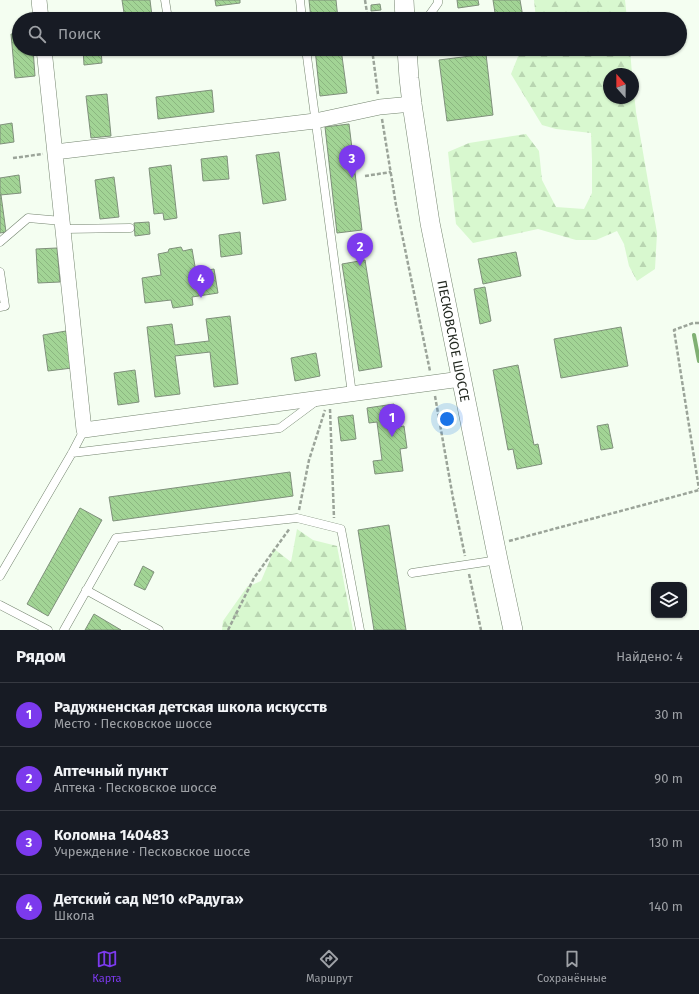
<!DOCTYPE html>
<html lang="ru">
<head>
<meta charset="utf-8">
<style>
	body { margin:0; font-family:"Fira Sans",sans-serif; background:#242831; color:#f1f3f6 }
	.controls { position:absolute; right:12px; bottom:12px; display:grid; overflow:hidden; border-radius:8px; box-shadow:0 1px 3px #0004 }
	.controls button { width:36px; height:36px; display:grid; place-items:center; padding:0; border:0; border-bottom:1px solid #363941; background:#171b24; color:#f1f3f6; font:20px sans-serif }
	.compass { position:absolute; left:603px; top:68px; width:36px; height:36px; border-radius:50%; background:#171b24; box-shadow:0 1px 3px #0004; rotate:339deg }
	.you { position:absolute; left:447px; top:419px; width:14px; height:14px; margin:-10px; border:3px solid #fff; border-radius:50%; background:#1a73e8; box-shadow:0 0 0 6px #1a73e833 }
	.badge { display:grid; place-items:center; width:26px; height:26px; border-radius:50%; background:#7c3aed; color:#fff; font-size:13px; font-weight:700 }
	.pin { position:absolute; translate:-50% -33px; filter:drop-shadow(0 1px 2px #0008) }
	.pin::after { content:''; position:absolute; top:21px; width:14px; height:12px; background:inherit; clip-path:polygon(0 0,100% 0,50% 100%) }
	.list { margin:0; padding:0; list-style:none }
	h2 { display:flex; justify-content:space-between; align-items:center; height:52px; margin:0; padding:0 16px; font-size:17px }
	h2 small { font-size:13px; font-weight:400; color:#9ea1a6 }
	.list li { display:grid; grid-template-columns:26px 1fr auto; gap:12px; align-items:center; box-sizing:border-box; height:64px; padding:0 16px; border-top:1px solid #363941 }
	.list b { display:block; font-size:15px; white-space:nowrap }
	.list p { margin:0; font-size:13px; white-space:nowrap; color:#9ea1a6 }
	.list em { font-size:13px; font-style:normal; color:#9ea1a6 }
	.icon { flex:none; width:22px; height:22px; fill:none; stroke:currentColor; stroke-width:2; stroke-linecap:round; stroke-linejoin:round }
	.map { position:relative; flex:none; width:699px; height:630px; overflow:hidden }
	.search { position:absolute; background:#171b24; box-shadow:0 1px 3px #0004; left:12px; right:12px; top:12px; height:44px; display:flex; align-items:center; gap:10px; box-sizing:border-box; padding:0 14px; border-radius:22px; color:#9ea1a6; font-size:15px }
	.sheet { height:308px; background:#171b24 }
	nav { display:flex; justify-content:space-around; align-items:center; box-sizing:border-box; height:56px; border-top:1px solid #363941; background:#171b24; font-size:11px; color:#9ea1a6 }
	nav a { display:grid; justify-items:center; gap:2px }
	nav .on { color:#7c3aed }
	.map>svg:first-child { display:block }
</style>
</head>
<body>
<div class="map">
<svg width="699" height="630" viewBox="0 0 699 630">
	<defs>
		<pattern id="forest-firs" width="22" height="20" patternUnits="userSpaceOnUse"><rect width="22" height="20" fill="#d8f8cf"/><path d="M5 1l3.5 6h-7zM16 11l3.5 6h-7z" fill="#b9d5b1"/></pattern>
		<pattern id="building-back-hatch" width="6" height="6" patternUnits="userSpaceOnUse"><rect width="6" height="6" fill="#a2d495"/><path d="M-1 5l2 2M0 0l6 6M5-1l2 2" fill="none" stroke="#8bb680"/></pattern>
	</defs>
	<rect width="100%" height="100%" fill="#f4fef1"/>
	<path fill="url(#forest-firs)" d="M 534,0 L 625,0 L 627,19 L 536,19 Z
		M 521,49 L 630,49 L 632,74 L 609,74 L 609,98 L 633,98 L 633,83 L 636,112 L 657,233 L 655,269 L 637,281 L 629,266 L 624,244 L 617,231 L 596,240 L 576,240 L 538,229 L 473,243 L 456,224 L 448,152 L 469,143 L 526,134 L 539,151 L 542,180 L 556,207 L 584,209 L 592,193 L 592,160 L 591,133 L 556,129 L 542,125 L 511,74 Z
		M 297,529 L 313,540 L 337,546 L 353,630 L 222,630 L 223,621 L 247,587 L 261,581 L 270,560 L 273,548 L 291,562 Z"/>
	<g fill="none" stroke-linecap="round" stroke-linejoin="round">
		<path stroke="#80b073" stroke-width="4" d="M 694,335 L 699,361"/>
	</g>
	<path fill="url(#building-back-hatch)" stroke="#7f907b" d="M 122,0 L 150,0 L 152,16 L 125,19 Z
		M 215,0 L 240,0 L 240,3 L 216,6 Z
		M 309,0 L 336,0 L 338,19 L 311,19 Z
		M 457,0 L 478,0 L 479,5 L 458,8 Z
		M 493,0 L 520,0 L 523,17 L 513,19 L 496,19 Z
		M 380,4 L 381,10 L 371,11 L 371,5 Z
		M 381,13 L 382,19 L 373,19 L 372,14 Z
		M 97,14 L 97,19 L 79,19 L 79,16 Z
		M 11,34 L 19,34 L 19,49 L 33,49 L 35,76 L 15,78 Z
		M 83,49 L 101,49 L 102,63 L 84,65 Z
		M 315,49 L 341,49 L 347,93 L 320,96 Z
		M 486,54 L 493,115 L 447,121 L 439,60 Z
		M 212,90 L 214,112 L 158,119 L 156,97 Z
		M 107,94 L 111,136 L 91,138 L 86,96 Z
		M 12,123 L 14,142 L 0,144 L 0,125 Z
		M 349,124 L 362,230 L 337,233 L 325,127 Z
		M 279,152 L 286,200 L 263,204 L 256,155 Z
		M 227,156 L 229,179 L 203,181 L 201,159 Z
		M 171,165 L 177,218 L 164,220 L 163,213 L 154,214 L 149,168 Z
		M 19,175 L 21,193 L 0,195 L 0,178 Z
		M 114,177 L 119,217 L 100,219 L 95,180 Z
		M 0,195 L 1,195 L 6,232 L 0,233 Z
		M 149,222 L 150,234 L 135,236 L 134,223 Z
		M 240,232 L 242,254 L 221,257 L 219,235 Z
		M 181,247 L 183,251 L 192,249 L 196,272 L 214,269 L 218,293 L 192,297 L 193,305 L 173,308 L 171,300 L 145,303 L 142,278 L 161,275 L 158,254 L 168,252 L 169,249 Z
		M 57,248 L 60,282 L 38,283 L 36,249 Z
		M 516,252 L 521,276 L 483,284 L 478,259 Z
		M 365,260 L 382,367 L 359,371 L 342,264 Z
		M 485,287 L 491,321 L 480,324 L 474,289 Z
		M 230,316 L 238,384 L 214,387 L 210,352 L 175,356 L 180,394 L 155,397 L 147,327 L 172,324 L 175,345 L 209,341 L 206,319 Z
		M 621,327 L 628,366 L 561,378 L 554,339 Z
		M 66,331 L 72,368 L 48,371 L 43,335 Z
		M 316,353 L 320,376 L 295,381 L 291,358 Z
		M 518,365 L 534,445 L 538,444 L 542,464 L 517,469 L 513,449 L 508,450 L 493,370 Z
		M 135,370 L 139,402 L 118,405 L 114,373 Z
		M 394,404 L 397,427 L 404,426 L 407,448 L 400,449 L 403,471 L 375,474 L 373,461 L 382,460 L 377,422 L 369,423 L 367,408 Z
		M 353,415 L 356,439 L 341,441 L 338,417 Z
		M 608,424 L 613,448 L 601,450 L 597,426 Z
		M 290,472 L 293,496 L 113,521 L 109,497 Z
		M 80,508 L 102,520 L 48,616 L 27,604 Z
		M 389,525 L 406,630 L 374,630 L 358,530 Z
		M 143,566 L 154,572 L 145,590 L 134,585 Z
		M 94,614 L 121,630 L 85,630 Z"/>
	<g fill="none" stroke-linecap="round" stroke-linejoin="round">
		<defs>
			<path id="service" d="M 165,0 L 168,19
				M 300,0 L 302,19
				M 419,19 L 428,17 L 438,3 L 438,0
				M 306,49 L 352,394
				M 64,229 L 130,228
				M 0,242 L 28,218 L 62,221
				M 0,272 L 5,306 L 0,307
				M 72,453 L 280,428 L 315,402
				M 412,573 L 498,560
				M 0,576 L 72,453 L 84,430
				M 86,590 L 159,630
				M 0,605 L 48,630
				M 64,630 L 116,538 L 297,518 L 341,529 L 360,630"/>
			<path id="minor" d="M 39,0 L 41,19
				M 44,49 L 84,430 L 461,379
				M 55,152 L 315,121 L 380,107 L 412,104"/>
			<path id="tertiary" d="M 404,0 L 405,19
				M 407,49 L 409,78 L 412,104 L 430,223 L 498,560 L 513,630"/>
		</defs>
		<use href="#service" stroke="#74846f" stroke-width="9"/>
		<use href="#minor" stroke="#74846f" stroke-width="16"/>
		<use href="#tertiary" stroke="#74846f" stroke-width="20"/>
		<path stroke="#9ba499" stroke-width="2.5" stroke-dasharray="4 2" stroke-linecap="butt" d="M 365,0 L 368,19
			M 372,49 L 378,94
			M 382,119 L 396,205 L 430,371
			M 13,158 L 43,154
			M 365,176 L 391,172
			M 699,323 L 693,323 L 674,330 L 699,489
			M 435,396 L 453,498 L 465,556
			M 330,409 L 334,518
			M 299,510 L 309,460 L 325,410
			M 509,541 L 699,490
			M 469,574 L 481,630
			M 228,630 L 254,578 L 290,528"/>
		<use href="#service" stroke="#fff" stroke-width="8"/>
		<use href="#minor" stroke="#fff" stroke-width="15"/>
		<use href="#tertiary" stroke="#fff" stroke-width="19"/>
	</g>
	<g text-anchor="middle" stroke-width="3.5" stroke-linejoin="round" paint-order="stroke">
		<g font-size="13" fill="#222820" stroke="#fff">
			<text transform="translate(454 341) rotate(79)" y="5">ПЕСКОВСКОЕ ШОССЕ</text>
		</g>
	</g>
</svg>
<div class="controls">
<button><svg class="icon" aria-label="layers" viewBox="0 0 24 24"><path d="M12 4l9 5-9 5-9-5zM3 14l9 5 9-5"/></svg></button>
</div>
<svg class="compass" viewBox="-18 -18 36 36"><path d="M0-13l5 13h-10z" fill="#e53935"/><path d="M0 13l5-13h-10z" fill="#9ea1a6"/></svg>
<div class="you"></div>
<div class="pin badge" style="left:392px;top:437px">1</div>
<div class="pin badge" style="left:360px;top:266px">2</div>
<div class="pin badge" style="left:352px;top:178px">3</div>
<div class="pin badge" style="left:201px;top:298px">4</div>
<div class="search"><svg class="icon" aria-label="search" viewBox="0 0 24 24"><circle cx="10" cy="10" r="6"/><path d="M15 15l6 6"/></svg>Поиск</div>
</div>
<section class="sheet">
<h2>Рядом<small>Найдено: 4</small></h2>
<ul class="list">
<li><span class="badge">1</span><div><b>Радужненская детская школа искусств</b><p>Место · Песковское шоссе</p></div><em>30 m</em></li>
<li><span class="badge">2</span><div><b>Аптечный пункт</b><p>Аптека · Песковское шоссе</p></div><em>90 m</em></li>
<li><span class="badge">3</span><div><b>Коломна 140483</b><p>Учреждение · Песковское шоссе</p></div><em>130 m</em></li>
<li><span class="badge">4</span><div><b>Детский сад №10 «Радуга»</b><p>Школа</p></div><em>140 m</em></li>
</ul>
</section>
<nav>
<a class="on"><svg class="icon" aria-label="map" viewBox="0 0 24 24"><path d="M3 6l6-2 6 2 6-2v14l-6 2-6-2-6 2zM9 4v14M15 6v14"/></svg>Карта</a>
<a><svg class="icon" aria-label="directions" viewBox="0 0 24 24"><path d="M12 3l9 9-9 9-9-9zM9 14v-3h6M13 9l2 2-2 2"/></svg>Маршрут</a>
<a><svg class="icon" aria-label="saved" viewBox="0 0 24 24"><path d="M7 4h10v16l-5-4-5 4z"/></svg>Сохранённые</a>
</nav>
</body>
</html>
